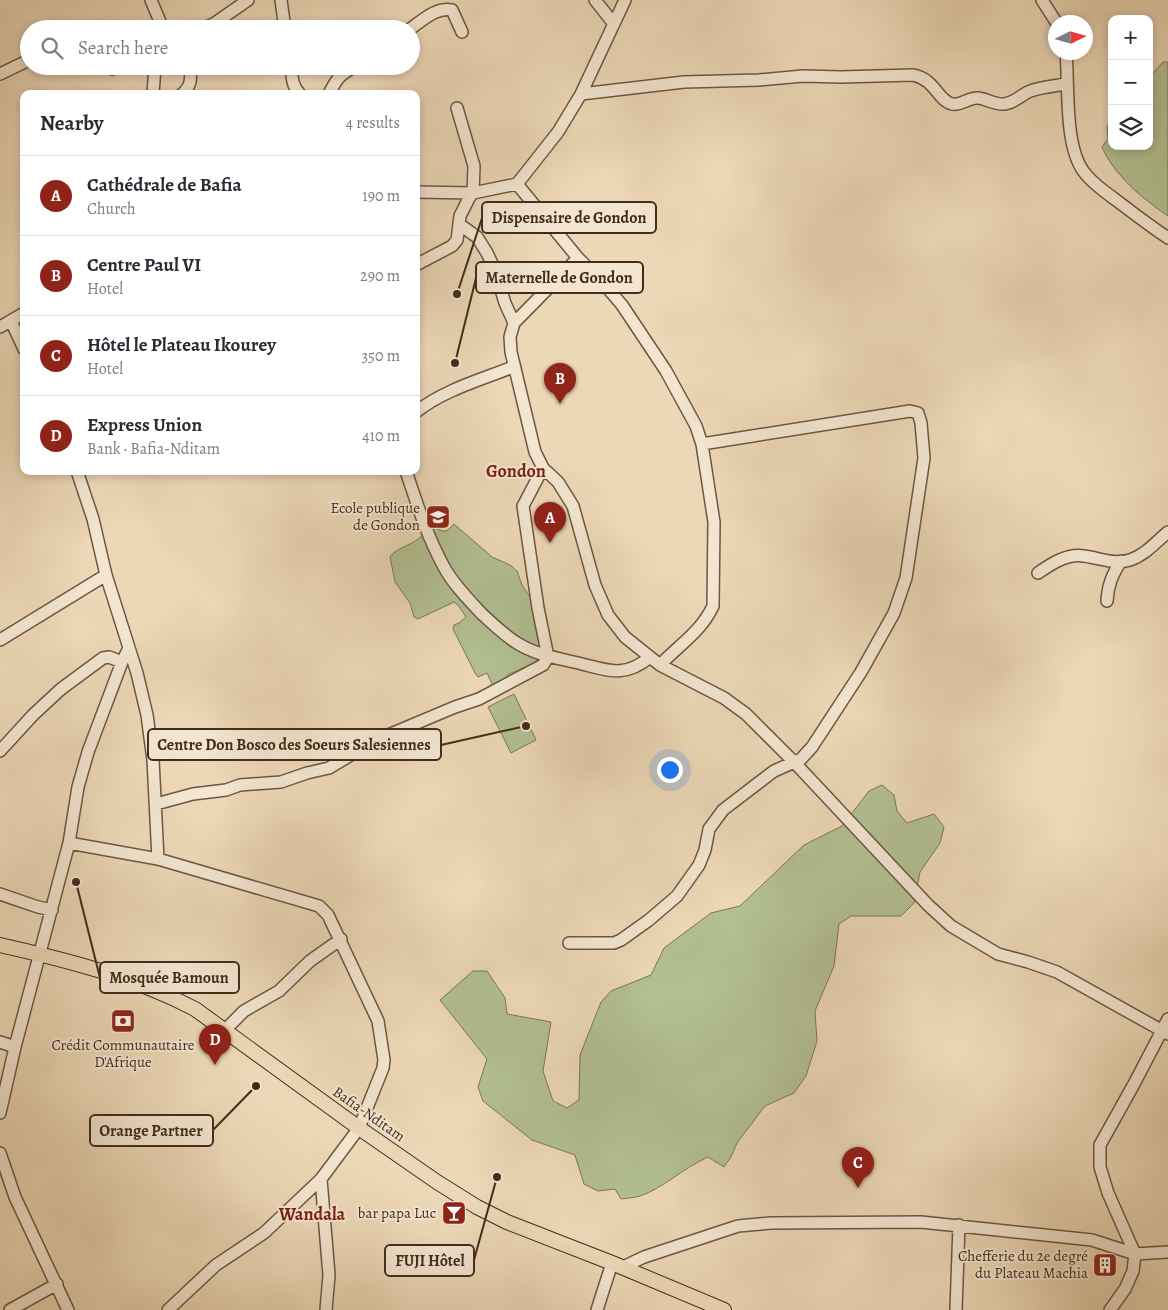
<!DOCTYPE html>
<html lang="en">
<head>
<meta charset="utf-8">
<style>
	body { margin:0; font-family:Alegreya,serif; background:#f7f7f7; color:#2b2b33 }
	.controls { position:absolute; right:15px; top:15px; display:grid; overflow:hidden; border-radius:10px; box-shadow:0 2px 8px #0003 }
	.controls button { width:45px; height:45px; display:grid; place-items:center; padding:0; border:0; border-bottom:1px solid #e1e1e2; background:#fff; color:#2b2b33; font:25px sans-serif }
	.compass { position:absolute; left:1048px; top:15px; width:45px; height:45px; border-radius:50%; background:#fff; box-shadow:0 2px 8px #0003; rotate:85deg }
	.you { position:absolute; left:669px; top:769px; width:18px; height:18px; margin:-12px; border:4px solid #fff; border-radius:50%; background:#1a73e8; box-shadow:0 0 0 8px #1a73e833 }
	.badge { display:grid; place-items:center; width:32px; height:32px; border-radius:50%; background:#8f2418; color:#fff; font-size:16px; font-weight:700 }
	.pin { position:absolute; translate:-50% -41px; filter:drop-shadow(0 1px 2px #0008) }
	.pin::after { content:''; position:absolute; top:26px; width:18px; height:15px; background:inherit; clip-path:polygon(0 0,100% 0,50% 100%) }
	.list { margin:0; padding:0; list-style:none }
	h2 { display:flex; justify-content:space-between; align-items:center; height:65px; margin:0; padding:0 20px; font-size:21px }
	h2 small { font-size:16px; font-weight:400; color:#7c7c81 }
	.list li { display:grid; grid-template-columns:32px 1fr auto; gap:15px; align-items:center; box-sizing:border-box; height:80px; padding:0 20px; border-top:1px solid #e1e1e2 }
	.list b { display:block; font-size:19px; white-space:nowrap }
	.list p { margin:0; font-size:16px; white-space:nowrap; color:#7c7c81 }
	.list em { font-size:16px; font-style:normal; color:#7c7c81 }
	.icon { flex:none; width:28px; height:28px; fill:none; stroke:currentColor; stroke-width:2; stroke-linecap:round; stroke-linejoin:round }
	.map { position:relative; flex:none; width:1168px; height:1310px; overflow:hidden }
	.search { position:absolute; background:#fff; box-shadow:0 2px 8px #0003; left:20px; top:20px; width:400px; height:55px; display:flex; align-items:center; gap:12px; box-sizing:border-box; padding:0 18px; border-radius:28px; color:#7c7c81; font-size:19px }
	.panel { position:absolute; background:#fff; box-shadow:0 2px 8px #0003; left:20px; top:90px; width:400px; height:385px; border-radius:10px }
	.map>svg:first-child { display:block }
</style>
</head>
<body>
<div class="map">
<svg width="1168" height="1310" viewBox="0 0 1168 1310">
	<rect width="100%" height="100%" fill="#ecd7b6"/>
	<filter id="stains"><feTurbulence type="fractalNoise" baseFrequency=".004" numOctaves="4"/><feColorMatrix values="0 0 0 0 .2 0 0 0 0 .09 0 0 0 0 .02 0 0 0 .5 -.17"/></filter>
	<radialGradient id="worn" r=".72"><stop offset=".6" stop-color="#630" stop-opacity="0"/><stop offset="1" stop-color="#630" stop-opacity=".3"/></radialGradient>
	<path fill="#b2bf92" stroke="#7a7657" d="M 1163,62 L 1168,62 L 1168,216 C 1143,199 1114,175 1102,147 L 1108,139 L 1107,126 L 1112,119 L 1112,146 L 1149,146 L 1149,78 Z
		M 454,524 L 492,557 L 510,565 L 517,571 L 522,585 L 530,597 L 550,651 L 539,661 L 509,674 L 497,688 L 493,686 L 487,673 L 478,677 L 475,673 L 453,629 L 454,625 L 459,623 L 466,617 L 458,605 L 454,602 L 418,619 L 414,617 L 410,603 L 395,582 L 390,557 C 396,548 409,546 418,539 C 424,535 426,529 433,526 L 442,531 L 447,531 Z
		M 514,694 L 536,740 L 511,753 L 488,707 Z
		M 882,785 L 894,795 L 897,811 L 907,823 L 934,814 L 944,827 L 940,843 L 920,872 L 914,903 L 901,916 L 851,916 L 839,924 L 834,966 L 815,1011 L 817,1041 L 806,1076 L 794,1093 L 765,1106 L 737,1143 L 731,1157 L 724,1167 L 708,1157 C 685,1167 662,1189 640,1196 C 634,1198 627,1198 621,1199 L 615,1189 L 598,1191 L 584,1184 L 575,1155 L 532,1140 L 483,1101 L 478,1087 L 487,1059 L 440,1000 L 473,971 L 487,971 L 505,998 L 507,1014 L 551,1022 L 543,1071 L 553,1101 L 567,1108 L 579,1100 L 580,1055 L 601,1002 L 611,991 L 651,975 L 664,948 L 711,913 L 740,906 L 804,845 L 842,826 L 869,791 Z"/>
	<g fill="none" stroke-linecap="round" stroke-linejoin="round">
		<defs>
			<path id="minor" d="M 151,0 L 163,29
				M 281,0 L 285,29
				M 595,0 L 614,24
				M 1042,0 L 1056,22
				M 202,29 L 215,23 L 248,0
				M 410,29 C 423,20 436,7 452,10 L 462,32
				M 1066,52 C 1069,85 1064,146 1084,172 C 1092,183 1105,192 1116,200 C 1133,213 1150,226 1168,238
				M 109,66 L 112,69 L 122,66
				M 291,66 C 292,76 292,87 300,94
				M 0,74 L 29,60
				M 153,94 L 155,66
				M 182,94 C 192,86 191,78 190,66
				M 329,94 C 337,78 339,75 356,66
				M 581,94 L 684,82 L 759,80 L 803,76 L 841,77 L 913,75 C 935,79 938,101 952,104 C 961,106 969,97 978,98 C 987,99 995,105 1004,104 C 1014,103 1020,96 1028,92 C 1039,87 1055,86 1066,84
				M 517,184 L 578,258 L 514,323 L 510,337 L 511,352 L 535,452 L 543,468 L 558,482 L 573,506 L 595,585 L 608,615 L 625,637 L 660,665 L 724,698 L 746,714 L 795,763 L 928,905 L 951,926 L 998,954 L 1028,962 L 1057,972 L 1168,1034
				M 416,192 L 473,193 L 517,184 L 558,132 L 581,94 L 625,0
				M 459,224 L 477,237 L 487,253 L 495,270 L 505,303 L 514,323
				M 578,258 L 604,284 L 622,305 L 666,371 L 696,426 L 702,444 L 714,522 L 713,606 C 701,632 679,645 660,665
				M 416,265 L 452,246 L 457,240 L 460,216 L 469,198 L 473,193 L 474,166 L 457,108
				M 11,321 L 24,349
				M 0,327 L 24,313
				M 416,412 C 444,390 480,380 513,367
				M 77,471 L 93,519 L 106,575 L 137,673 L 147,715 L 153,760 L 158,859 L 319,906 L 328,915 L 378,1021 L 384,1060 L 383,1068 L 359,1128 L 321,1179 L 264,1233 L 216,1265 L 168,1310
				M 406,471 C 417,504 427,536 444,567 C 453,584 469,600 482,614 C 493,624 504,635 517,643 C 536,655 557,658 578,663 C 607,670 624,679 650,657
				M 1038,573 C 1051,564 1067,553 1084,556 C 1100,558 1114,565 1130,560 C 1145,555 1156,542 1168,532
				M 1107,601 C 1108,585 1112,575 1121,561
				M 0,640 L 106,575
				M 0,751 L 33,715 L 61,689 L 103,658 L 109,657 L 122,662
				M 156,804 L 193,794 L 226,790 L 240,785 L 281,782 L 307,773 L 329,768 L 374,741 L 455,707 L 479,699 L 543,665 L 548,657 L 538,608 L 523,506 L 543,468
				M 69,843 L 158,859
				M 0,894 L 38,907 L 52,910
				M 569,943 L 614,943 L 621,940 L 649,920 L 677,896 L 699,865 L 705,850 L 709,829 L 723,810 L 774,771 L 801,759 L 812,747 L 861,672 L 894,613 L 906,578 L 924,458 L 921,423 L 918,413 L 910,411 L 702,444
				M 225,1030 L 244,1011 L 279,991 L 310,961 L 341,939
				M 0,1042 L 15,1047 L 69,843 L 78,787 L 88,752 L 122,662 L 129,648
				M 0,1113 L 15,1047
				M 0,1153 L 15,1197 L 68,1310
				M 321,1179 L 329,1275 L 326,1310
				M 623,1267 L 644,1257 L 738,1226 L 771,1223 L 921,1222 L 1092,1240 L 1135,1254 L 1168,1252
				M 10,1310 L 57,1284
				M 597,1310 L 612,1263
				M 956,1310 L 959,1225
				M 1110,1310 L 1125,1289 L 1133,1271 L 1135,1254 L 1108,1193 L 1100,1167 L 1100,1145 L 1134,1084 L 1168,1019"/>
			<path id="major" d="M 0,945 C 67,960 134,977 195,1009 L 359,1128 L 437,1182 L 477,1207 L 507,1222 L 612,1263 L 724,1310"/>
		</defs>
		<use href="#minor" stroke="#6c5742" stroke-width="14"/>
		<use href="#major" stroke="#412c1c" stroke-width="16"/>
		<use href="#minor" stroke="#f3e5d0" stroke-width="11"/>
		<use href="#major" stroke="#ecd7b6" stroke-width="14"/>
	</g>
	<defs>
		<symbol id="school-square" viewBox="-11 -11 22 22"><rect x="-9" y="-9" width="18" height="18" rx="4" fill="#8f2418" stroke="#f3e5d0"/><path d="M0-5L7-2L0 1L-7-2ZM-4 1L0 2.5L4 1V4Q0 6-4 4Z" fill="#fff"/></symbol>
		<symbol id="bank-square" viewBox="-11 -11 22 22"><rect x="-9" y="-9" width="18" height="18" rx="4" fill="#8f2418" stroke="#f3e5d0"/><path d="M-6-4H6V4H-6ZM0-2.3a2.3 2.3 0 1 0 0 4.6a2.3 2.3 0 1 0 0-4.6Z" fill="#fff"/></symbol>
		<symbol id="bar-square" viewBox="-11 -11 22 22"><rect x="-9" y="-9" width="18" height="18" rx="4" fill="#8f2418" stroke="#f3e5d0"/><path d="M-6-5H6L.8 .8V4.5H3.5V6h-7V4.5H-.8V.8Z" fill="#fff"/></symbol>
		<symbol id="building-square" viewBox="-11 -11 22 22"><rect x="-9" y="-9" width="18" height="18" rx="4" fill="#8f2418" stroke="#f3e5d0"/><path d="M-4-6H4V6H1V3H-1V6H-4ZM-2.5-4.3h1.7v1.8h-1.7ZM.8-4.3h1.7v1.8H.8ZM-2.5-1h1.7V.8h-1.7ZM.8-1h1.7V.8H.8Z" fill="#fff"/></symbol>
	</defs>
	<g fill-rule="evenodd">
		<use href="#school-square" x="424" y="503" width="28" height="28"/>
		<use href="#bank-square" x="109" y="1007" width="28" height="28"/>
		<use href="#bar-square" x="440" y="1199" width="28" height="28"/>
		<use href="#building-square" x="1091" y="1251" width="28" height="28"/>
	</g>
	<g text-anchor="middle" stroke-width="4" stroke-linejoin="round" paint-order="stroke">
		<g font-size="15" fill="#412c1c" stroke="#f3e5d0" text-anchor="end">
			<text x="420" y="513">Ecole publique<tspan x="420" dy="17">de Gondon</tspan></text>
			<text x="123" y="1050" text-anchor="middle">Crédit Communautaire<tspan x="123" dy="17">D'Afrique</tspan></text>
			<text x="436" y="1218">bar papa Luc</text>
			<text x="1088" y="1261">Chefferie du 2e degré<tspan x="1088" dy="17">du Plateau Machia</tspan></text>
		</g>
		<g font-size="15" fill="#412c1c" stroke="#f3e5d0">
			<text transform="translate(369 1114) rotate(35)" y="5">Bafia-Nditam</text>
		</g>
		<g font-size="18" font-weight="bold" fill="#7a1f14" stroke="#f3e5d0">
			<text x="516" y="477">Gondon</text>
			<text x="312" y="1220">Wandala</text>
		</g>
	</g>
	<path fill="none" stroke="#412c1c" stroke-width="2" d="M457 294L482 218M455 363L476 278M526 726L441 745M76 882L100 978M256 1086L213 1130M497 1177L474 1260"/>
	<g fill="#412c1c" stroke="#f3e5d0" stroke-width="2">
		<circle cx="457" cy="294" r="5"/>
		<circle cx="455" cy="363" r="5"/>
		<circle cx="526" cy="726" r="5"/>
		<circle cx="76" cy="882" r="5"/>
		<circle cx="256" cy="1086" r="5"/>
		<circle cx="497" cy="1177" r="5"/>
	</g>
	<g fill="#f3e5d0" stroke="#412c1c" stroke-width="2">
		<rect x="482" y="202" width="174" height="31" rx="5"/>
		<rect x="476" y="262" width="167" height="31" rx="5"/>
		<rect x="148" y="729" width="293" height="31" rx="5"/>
		<rect x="100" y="962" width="139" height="31" rx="5"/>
		<rect x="90" y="1115" width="123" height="31" rx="5"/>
		<rect x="385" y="1245" width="89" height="31" rx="5"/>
	</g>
	<g font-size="16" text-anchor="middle" font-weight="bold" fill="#412c1c">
		<text x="569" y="223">Dispensaire de Gondon</text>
		<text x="559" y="283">Maternelle de Gondon</text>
		<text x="294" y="750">Centre Don Bosco des Soeurs Salesiennes</text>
		<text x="169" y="983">Mosquée Bamoun</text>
		<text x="151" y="1136">Orange Partner</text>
		<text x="430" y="1266">FUJI Hôtel</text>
	</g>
	<rect width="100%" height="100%" filter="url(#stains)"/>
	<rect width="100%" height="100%" fill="url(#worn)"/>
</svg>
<div class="controls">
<button>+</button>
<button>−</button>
<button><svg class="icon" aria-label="layers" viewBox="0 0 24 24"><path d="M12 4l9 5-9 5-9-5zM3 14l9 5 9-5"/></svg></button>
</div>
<svg class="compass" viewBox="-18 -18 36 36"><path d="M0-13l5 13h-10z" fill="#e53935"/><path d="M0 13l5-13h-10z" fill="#7c7c81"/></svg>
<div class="you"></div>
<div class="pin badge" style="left:550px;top:543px">A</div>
<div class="pin badge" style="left:560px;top:404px">B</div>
<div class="pin badge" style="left:858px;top:1188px">C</div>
<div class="pin badge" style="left:215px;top:1065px">D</div>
<div class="search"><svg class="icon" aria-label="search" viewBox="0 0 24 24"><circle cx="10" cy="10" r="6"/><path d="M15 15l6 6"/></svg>Search here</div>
<section class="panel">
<h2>Nearby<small>4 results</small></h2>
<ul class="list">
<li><span class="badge">A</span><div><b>Cathédrale de Bafia</b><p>Church</p></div><em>190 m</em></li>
<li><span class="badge">B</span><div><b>Centre Paul VI</b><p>Hotel</p></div><em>290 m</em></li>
<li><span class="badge">C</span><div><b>Hôtel le Plateau Ikourey</b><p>Hotel</p></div><em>350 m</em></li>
<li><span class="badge">D</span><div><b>Express Union</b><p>Bank · Bafia-Nditam</p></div><em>410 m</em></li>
</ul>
</section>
</div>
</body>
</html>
